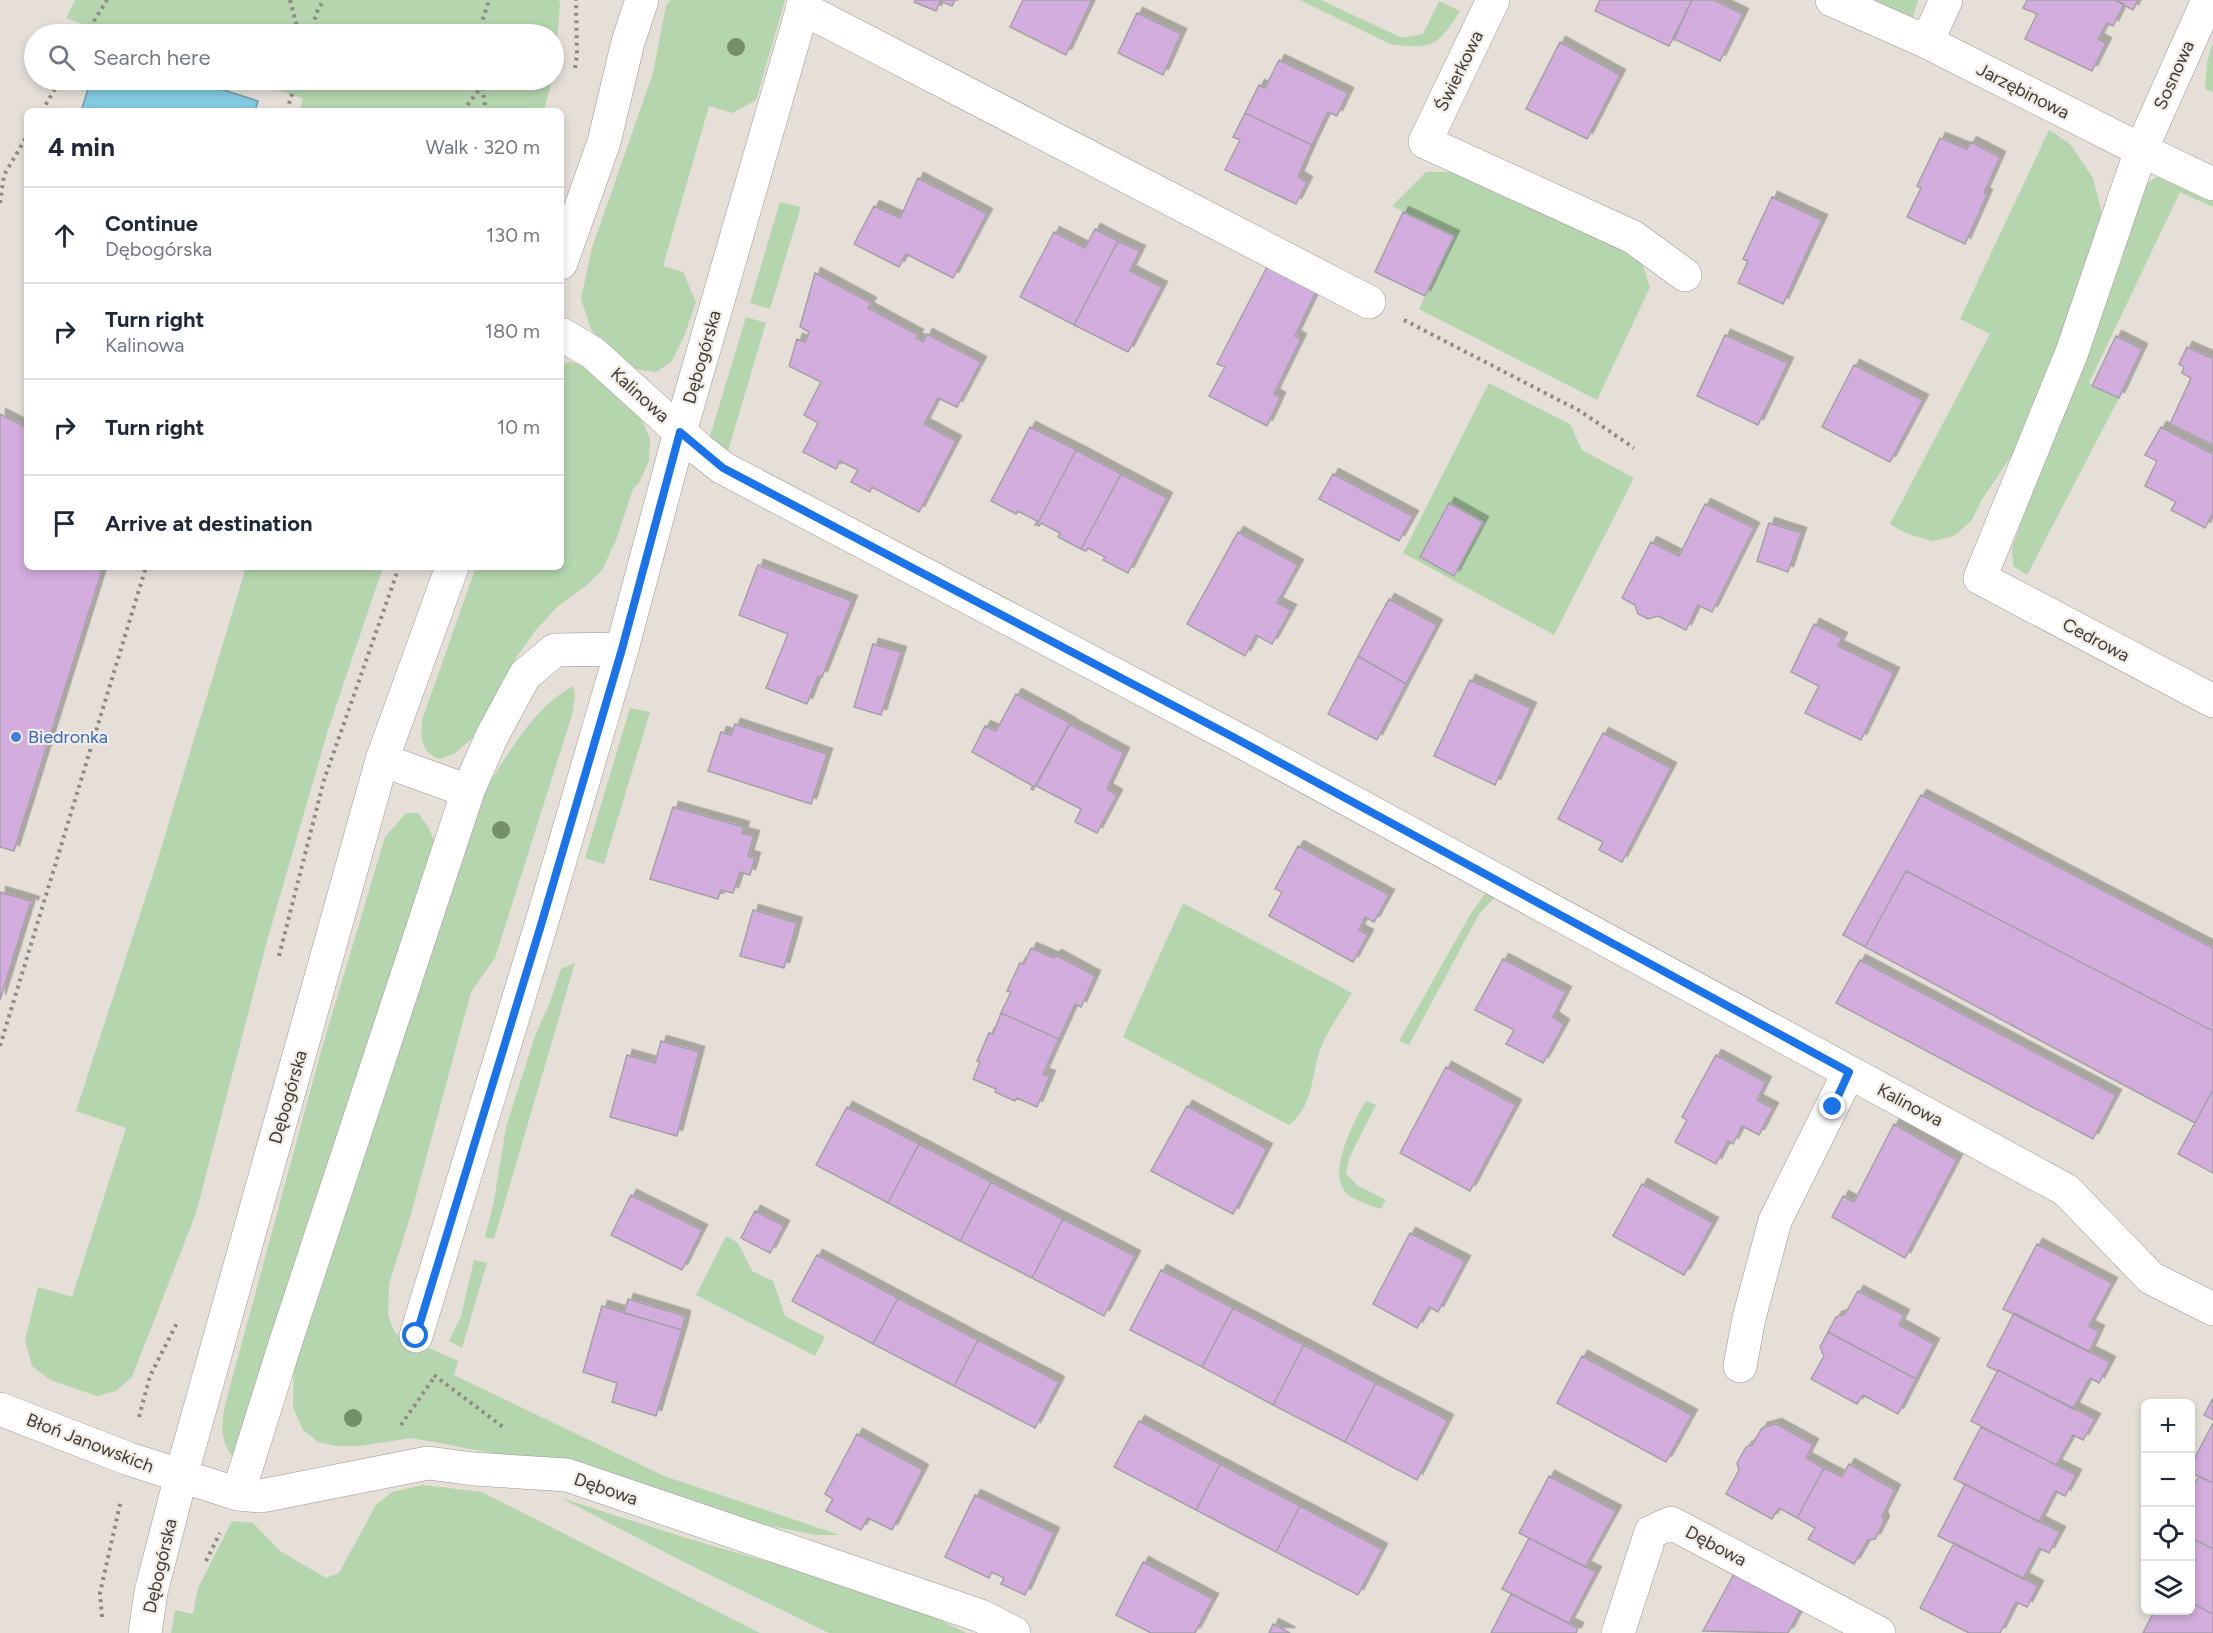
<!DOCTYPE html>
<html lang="en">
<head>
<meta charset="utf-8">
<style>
	body { margin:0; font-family:Figtree,sans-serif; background:#f2f2f3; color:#1f2937 }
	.controls { position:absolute; right:18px; bottom:18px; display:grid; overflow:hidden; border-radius:9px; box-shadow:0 3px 9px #0003 }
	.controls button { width:54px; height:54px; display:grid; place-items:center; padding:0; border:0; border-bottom:2px solid #e0e1e3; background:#fff; color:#1f2937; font:30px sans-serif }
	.stop { position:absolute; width:18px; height:18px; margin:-14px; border:4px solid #1a73e8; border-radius:50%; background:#fff }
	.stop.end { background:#1a73e8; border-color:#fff; box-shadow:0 2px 6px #0008 }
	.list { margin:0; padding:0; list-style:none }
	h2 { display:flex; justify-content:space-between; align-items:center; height:78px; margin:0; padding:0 24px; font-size:26px }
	h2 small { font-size:20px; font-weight:400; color:#747a83 }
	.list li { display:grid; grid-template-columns:39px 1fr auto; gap:18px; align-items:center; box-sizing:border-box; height:96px; padding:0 24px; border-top:2px solid #e0e1e3 }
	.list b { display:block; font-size:22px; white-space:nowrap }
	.list p { margin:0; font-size:20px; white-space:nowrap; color:#747a83 }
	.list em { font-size:20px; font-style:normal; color:#747a83 }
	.icon { flex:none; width:33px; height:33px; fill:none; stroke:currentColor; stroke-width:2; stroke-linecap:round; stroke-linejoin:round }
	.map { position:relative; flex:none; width:2213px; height:1633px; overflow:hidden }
	.search { position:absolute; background:#fff; box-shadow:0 3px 9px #0003; left:24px; top:24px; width:540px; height:66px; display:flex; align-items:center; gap:15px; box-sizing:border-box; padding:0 21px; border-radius:33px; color:#747a83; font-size:22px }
	.panel { position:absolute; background:#fff; box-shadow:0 3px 9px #0003; left:24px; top:108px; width:540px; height:462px; border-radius:9px }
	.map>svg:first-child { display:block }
</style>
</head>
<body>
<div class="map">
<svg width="2213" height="1633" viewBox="0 0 2213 1633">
	<defs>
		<filter id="shadow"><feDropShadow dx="5.5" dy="-5.5" stdDeviation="0" flood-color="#0004"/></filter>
	</defs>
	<rect width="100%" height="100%" fill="#e5dfd8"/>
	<path fill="#b4d5ae" d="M 75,0 L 559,0 L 560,5 L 554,75 L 554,34 L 110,34 L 66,18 Z
		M 671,0 L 785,0 L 756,100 L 732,113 L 709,106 L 663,266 L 683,272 L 696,302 L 685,334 L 672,361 L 656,372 L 633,369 L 613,359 L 591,329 L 581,299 L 592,248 L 653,73 L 666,5 Z
		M 1300,0 L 1321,0 L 1402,38 L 1423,34 L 1439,1 L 1460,11 C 1438,46 1432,50 1390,44 Z
		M 1862,0 L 1918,0 L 1913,17 Z
		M 2213,41 L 2213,92 L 2205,89 L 2207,63 Z
		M 244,80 L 552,80 L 544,111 L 300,111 L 303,98 Z
		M 2049,130 L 2070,144 L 2093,178 L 2101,210 L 2099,245 L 2018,446 L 1981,501 L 1972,520 L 1954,536 L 1932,541 L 1908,534 L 1890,524 L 1990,334 L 1960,319 Z
		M 1451,167 L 1641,260 L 1650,287 L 1597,400 L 1419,309 L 1454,236 L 1392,206 L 1426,172 L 1449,172 Z
		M 2159,176 L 2213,200 L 2213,207 L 2180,192 L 2089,383 L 2119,398 L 2027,575 L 2013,566 L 2012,548 L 2041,468 L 2123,257 C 2126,229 2131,188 2159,176 Z
		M 780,202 L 801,207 L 770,309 L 750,303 Z
		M 746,317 L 766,323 L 727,454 L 708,443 Z
		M 570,362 L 589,365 L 627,401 L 642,420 L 650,439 L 649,461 L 639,483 L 633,489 L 616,540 L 602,570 L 586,586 L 559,605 L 535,631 L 516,658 L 476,735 L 454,754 L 439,759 C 420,751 421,738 422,720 L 476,567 L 561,567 L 561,365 Z
		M 1489,383 L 1570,424 L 1582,450 L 1634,478 L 1554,635 L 1403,553 Z
		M 246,567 L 383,567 L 328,730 L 267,941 L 196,1213 L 132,1377 L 116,1391 L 97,1396 L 50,1380 L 32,1366 L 25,1340 L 38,1287 L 72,1297 L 126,1128 L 76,1111 L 157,862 Z
		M 573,686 L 575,695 L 572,715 L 495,958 L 471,992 L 411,1214 L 389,1284 L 388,1315 L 395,1333 L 458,1361 L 454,1375 L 664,1476 L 840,1535 L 817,1535 L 745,1521 L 538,1462 L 445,1444 L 411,1438 L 360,1446 L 336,1446 L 318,1442 L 303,1430 L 293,1407 L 294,1369 L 478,803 C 501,764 532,708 573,686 Z
		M 630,708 L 650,712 L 604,864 L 585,858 Z
		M 406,813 L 418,813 L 429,828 L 435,843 L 235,1459 C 220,1443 221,1425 225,1405 L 322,1048 L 385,837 Z
		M 1486,892 L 1496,896 L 1479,914 L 1409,1045 L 1399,1041 L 1470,915 Z
		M 1183,903 L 1352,993 C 1342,1010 1330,1027 1322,1045 C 1310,1073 1316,1104 1289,1125 L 1123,1037 Z
		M 575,963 L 494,1239 L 485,1237 L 494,1201 L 506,1127 L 535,1036 L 550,1002 L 561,969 Z
		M 1366,1101 L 1376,1105 L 1349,1158 L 1346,1173 L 1357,1185 L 1386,1200 L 1381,1209 C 1370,1205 1350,1200 1344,1190 C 1329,1169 1354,1120 1366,1101 Z
		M 726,1236 L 738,1243 L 752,1271 L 773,1281 L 785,1316 L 825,1337 L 815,1356 L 696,1295 Z
		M 474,1260 L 487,1263 L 462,1348 L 449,1341 L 461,1316 Z
		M 423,1485 L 482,1492 L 760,1633 L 171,1633 L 175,1610 L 193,1614 L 198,1588 L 232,1521 L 253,1523 L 280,1551 L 326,1578 L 339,1573 L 376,1505 L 392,1492 Z
		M 561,1498 C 612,1514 662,1531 713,1546 C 799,1571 886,1591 966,1633 L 829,1633 L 682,1561 Z"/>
	<path fill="#83cae1" stroke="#6e9faf" stroke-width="1.5" d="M 91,80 L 193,80 L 258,101 L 255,111 L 81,111 Z"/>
	<path fill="#d2addd" stroke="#a5a0a7" stroke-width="1.5" filter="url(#shadow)" d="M 915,0 L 955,0 L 952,6 L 940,1 L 936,11 L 914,2 Z
		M 1023,0 L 1092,0 L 1066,55 L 1010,27 Z
		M 1600,0 L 1692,0 L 1669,46 L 1595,11 Z
		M 1692,0 L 1714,0 L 1743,14 L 1720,61 L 1674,39 Z
		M 2027,0 L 2115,0 L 2124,4 L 2113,26 L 2107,23 L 2098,39 L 2106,43 L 2092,71 L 2025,39 L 2037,14 L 2023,8 Z
		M 2115,0 L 2138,0 L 2133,10 Z
		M 1137,13 L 1181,34 L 1163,75 L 1118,53 Z
		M 1560,42 L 1620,75 L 1587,139 L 1526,109 Z
		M 1279,60 L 1348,93 L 1337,116 L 1328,112 L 1312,145 L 1245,113 L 1259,85 L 1265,88 Z
		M 1245,113 L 1312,145 L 1298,177 L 1307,182 L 1296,204 L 1225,170 L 1240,140 L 1233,137 Z
		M 1940,138 L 1967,149 L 1971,142 L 2000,157 L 1984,193 L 1987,195 L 1965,244 L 1907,217 L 1921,188 L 1917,186 Z
		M 918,178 L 987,214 L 953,278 L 906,254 L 899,267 L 854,244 L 874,206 L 900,218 Z
		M 1772,197 L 1822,220 L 1783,304 L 1738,283 L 1748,261 L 1743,259 Z
		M 1403,212 L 1454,236 L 1425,296 L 1375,272 Z
		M 1095,229 L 1118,241 L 1074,325 L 1020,297 L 1054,232 L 1085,248 Z
		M 1118,241 L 1140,251 L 1130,271 L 1162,287 L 1128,352 L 1074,325 Z
		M 1267,267 L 1316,292 L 1295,336 L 1301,339 L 1274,394 L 1280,398 L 1267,426 L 1209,396 L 1225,367 L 1217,364 Z
		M 815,273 L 871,303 L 868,308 L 918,335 L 916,338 L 923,342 L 927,334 L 981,362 L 957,407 L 938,398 L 924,424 L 956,441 L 919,512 L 872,487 L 870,492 L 851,482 L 858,470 L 840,461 L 836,469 L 803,452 L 818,423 L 804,415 L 821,382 L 789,366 L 797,339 L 805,342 L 809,332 L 800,327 Z
		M 1725,335 L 1788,363 L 1758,425 L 1697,396 Z
		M 2116,336 L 2142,349 L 2119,398 L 2092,386 Z
		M 2187,347 L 2212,358 L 2213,356 L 2213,445 L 2170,424 L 2191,378 L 2182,373 L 2184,367 L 2179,364 Z
		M 1854,365 L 1923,400 L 1890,462 L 1822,427 Z
		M 0,414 L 27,428 L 27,567 L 103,567 L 14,851 L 0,847 Z
		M 1030,427 L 1076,450 L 1037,525 L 1035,525 L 1037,521 L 1018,511 L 1016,514 L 991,501 Z
		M 2161,427 L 2213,454 L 2213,512 L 2205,528 L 2171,510 L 2176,502 L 2145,486 L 2157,461 L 2145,455 Z
		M 1076,450 L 1121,474 L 1081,549 L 1058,537 L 1060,533 L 1041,523 L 1039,526 L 1037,525 Z
		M 1121,474 L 1167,498 L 1128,573 L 1103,560 L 1105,557 L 1088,548 L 1086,551 L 1081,549 Z
		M 1333,474 L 1413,516 L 1399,541 L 1319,499 Z
		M 1449,503 L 1483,522 L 1454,576 L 1420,557 Z
		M 1705,504 L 1754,528 L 1712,612 L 1698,605 L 1686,630 L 1658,616 L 1648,619 L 1638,614 L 1635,605 L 1622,598 L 1651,542 L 1679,556 Z
		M 1769,523 L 1801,533 L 1788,572 L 1757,561 Z
		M 1238,532 L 1298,565 L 1277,603 L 1291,610 L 1272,644 L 1256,635 L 1245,656 L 1187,624 Z
		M 758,565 L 852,601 L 822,677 L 818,676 L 807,704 L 766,688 L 788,634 L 739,615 Z
		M 1389,599 L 1437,625 L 1406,684 L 1358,656 Z
		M 1814,624 L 1842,638 L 1838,646 L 1894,673 L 1861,740 L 1805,713 L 1819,686 L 1791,672 Z
		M 873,644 L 901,652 L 881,715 L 854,707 Z
		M 1358,656 L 1406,684 L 1377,740 L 1328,714 Z
		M 1470,680 L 1531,708 L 1495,785 L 1434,756 Z
		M 1016,694 L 1070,723 L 1033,790 L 1031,789 L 1033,786 L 972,752 L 985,726 L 996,731 Z
		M 735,724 L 827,754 L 811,804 L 708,771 L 721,732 L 731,735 Z
		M 1070,724 L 1124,753 L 1107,789 L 1117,795 L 1097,833 L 1075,822 L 1081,809 L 1036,786 Z
		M 1603,733 L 1671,768 L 1622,862 L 1599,850 L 1603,842 L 1558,819 Z
		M 1921,795 L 2213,948 L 2213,1031 L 1906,871 L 1865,947 L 1843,935 Z
		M 673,807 L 744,827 L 742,833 L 754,836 L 748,856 L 755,858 L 750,875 L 740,872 L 733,893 L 721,890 L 718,899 L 650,879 Z
		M 1298,846 L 1389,895 L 1374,922 L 1365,917 L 1359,930 L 1368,935 L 1353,962 L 1269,916 L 1282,892 L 1275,889 Z
		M 1906,871 L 2213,1031 L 2213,1090 L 2195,1123 L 1865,947 Z
		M 0,892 L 34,902 L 33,905 L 30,904 L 0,1000 Z
		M 753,910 L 797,923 L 784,968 L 740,956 Z
		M 1031,948 L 1054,958 L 1056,955 L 1095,976 L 1081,1007 L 1075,1004 L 1059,1039 L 1001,1013 L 1011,992 L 1007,991 L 1020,963 L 1024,964 Z
		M 1503,959 L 1566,992 L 1553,1017 L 1564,1025 L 1543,1063 L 1506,1044 L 1514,1030 L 1475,1010 Z
		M 1860,960 L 2116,1095 L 2093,1139 L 1836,1003 Z
		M 1001,1013 L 1059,1039 L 1043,1074 L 1050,1076 L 1037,1107 L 1017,1098 L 1015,1101 L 995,1092 L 996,1089 L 973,1079 L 980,1062 L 977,1061 L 989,1033 L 993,1034 Z
		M 661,1041 L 699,1052 L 677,1136 L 610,1117 L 627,1055 L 655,1063 Z
		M 1716,1055 L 1766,1082 L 1757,1100 L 1773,1108 L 1759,1135 L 1742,1126 L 1733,1144 L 1728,1141 L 1716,1164 L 1675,1142 L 1687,1120 L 1682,1117 Z
		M 1446,1067 L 1516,1105 L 1470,1191 L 1400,1153 Z
		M 2213,1090 L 2213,1173 L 2178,1154 Z
		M 1187,1106 L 1267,1149 L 1233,1214 L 1151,1171 Z
		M 847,1107 L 919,1144 L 888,1203 L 816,1165 Z
		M 1894,1124 L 1957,1160 L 1905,1258 L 1832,1217 L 1843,1196 L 1854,1202 Z
		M 919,1144 L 991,1182 L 960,1241 L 888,1203 Z
		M 991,1182 L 1063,1219 L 1032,1278 L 960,1241 Z
		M 1642,1184 L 1713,1223 L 1684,1275 L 1613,1236 Z
		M 631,1195 L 702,1230 L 682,1270 L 611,1235 Z
		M 755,1211 L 784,1226 L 770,1253 L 741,1238 Z
		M 1063,1219 L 1135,1256 L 1104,1316 L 1032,1278 Z
		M 1410,1233 L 1465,1261 L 1438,1312 L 1429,1307 L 1417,1328 L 1373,1304 Z
		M 2037,1244 L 2112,1283 L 2089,1326 L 2099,1331 L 2089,1352 L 2003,1309 Z
		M 817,1255 L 898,1298 L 873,1344 L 792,1301 Z
		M 1161,1270 L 1233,1308 L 1202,1367 L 1130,1330 Z
		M 1858,1291 L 1904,1315 L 1899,1325 L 1934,1344 L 1916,1379 L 1828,1332 L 1836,1317 L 1845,1314 Z
		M 898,1298 L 978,1340 L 954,1386 L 873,1344 Z
		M 628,1299 L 685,1316 L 682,1330 L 624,1313 Z
		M 602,1306 L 682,1330 L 656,1416 L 612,1402 L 617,1383 L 583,1372 Z
		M 1233,1308 L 1304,1345 L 1273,1405 L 1202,1367 Z
		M 2014,1313 L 2110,1362 L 2099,1383 L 2090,1378 L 2073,1409 L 1998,1370 L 1997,1371 L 1987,1366 Z
		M 1828,1332 L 1916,1379 L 1898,1414 L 1863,1395 L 1857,1404 L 1811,1379 L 1824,1356 L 1820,1347 Z
		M 978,1340 L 1059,1382 L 1035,1428 L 954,1386 Z
		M 1304,1345 L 1376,1383 L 1345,1442 L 1273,1405 Z
		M 1582,1356 L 1692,1415 L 1666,1462 L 1557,1403 Z
		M 1998,1370 L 2095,1419 L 2083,1440 L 2073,1435 L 2056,1465 L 1971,1421 Z
		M 1376,1383 L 1448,1420 L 1417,1480 L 1345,1442 Z
		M 2213,1398 L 2213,1420 L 2204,1415 Z
		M 1139,1421 L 1220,1464 L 1196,1510 L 1114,1467 Z
		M 2213,1423 L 2213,1483 L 2190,1473 L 2190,1467 Z
		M 1776,1424 L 1813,1444 L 1806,1458 L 1824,1468 L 1797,1518 L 1779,1508 L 1772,1519 L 1726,1494 L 1739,1470 L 1737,1463 L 1746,1447 L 1752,1445 L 1762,1428 Z
		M 1981,1427 L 2076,1475 L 2065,1496 L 2055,1491 L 2039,1522 L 1954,1479 Z
		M 857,1434 L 923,1470 L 892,1530 L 868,1518 L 861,1530 L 826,1511 L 833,1499 L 825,1494 Z
		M 1220,1464 L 1300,1506 L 1276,1552 L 1196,1510 Z
		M 1849,1464 L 1895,1490 L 1882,1516 L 1884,1522 L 1875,1539 L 1868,1540 L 1854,1564 L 1808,1539 L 1815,1528 L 1797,1518 L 1824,1468 L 1842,1477 Z
		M 1549,1476 L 1616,1511 L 1585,1567 L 1519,1533 Z
		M 2199,1476 L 2213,1483 L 2213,1549 L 2190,1537 L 2190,1492 Z
		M 1965,1484 L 2060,1532 L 2049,1553 L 2039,1548 L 2023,1579 L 1938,1536 Z
		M 975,1495 L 1054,1533 L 1025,1595 L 1001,1584 L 1004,1578 L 992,1572 L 989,1578 L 945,1557 Z
		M 1300,1506 L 1382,1549 L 1358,1595 L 1276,1552 Z
		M 2190,1537 L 2213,1549 L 2213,1614 L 2190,1602 Z
		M 1529,1538 L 1596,1572 L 1569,1623 L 1502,1589 Z
		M 1954,1543 L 2038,1586 L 2027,1607 L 2016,1602 L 2000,1633 L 1969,1633 L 1920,1608 Z
		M 1143,1562 L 1213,1599 L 1195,1633 L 1151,1633 L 1116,1615 Z
		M 1734,1574 L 1800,1610 L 1788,1633 L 1703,1631 Z
		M 1511,1594 L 1578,1628 L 1576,1633 L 1491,1633 Z
		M 2190,1602 L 2213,1614 L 2213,1633 L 2143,1633 L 2155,1610 L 2190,1610 Z
		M 1273,1624 L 1290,1633 L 1269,1633 Z"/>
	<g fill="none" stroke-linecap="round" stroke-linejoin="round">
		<defs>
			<path id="minor" d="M 1493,0 L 1425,142 L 1633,237 L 1685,275
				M 1832,0 L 1927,42 L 2141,150 L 2213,184
				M 2208,0 L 2141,150 L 2072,352 L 1980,578 L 2213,701
				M 802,8 L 1369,302
				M 1927,42 L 1946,0
				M 561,263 L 604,142 L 628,42 L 642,0
				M 561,334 L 593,353 L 700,450 L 723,468 L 1235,738 L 2066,1190 L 2151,1278 L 2213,1309
				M 382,760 L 468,791
				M 416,1336 L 541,925 L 622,649 L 680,432 L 805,0
				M 1740,1366 L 1749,1318 L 1775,1221 L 1849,1072
				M 0,1409 L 129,1459 L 238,1494 L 261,1496 L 428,1463 L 474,1469 L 567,1475 L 981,1616 L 1014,1633
				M 238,1494 L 285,1344 L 468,791 L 492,736 L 525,675 L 555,650 L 622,649
				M 145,1633 L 151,1592 L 181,1476 L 382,760 L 452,567
				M 1618,1633 L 1651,1532 L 1671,1523 L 1879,1633"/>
		</defs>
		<use href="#minor" stroke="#9b958f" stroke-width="34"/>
		<path stroke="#8e8a85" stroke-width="4" stroke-dasharray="3 4.5" stroke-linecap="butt" d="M 290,0 L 299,34
			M 86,34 L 107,0
			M 310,34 L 318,9 L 324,0
			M 478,34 L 489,0
			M 575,68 L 577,56 L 576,0
			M 481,80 L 486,111
			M 42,111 L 60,80
			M 287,111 L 296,80
			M 463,111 L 481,87
			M 0,203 L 4,175 L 27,136
			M 1404,320 L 1580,411 L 1634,448
			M 279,956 L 324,780 L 399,567
			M 0,1046 L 146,567
			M 434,1375 L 503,1427
			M 139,1417 L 150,1376 L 178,1321
			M 401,1425 L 435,1376
			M 206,1561 L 220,1533
			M 102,1617 L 100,1593 L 121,1500"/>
		<use href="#minor" stroke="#fff" stroke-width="33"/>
	</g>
	<g fill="#758f69">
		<circle cx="736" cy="47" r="9"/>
		<circle cx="501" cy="830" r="9"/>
		<circle cx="353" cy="1418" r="9"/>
	</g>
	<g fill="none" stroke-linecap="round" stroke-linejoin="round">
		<path stroke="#1a73e8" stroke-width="8" d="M 416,1336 L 541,925 L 622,649 L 680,432 L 723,468 L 1235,738 L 1849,1072 L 1833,1107"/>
	</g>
	<circle fill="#3f7fe0" stroke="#f3ece5" stroke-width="2" cx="16" cy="737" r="6"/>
	<g text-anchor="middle" stroke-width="4.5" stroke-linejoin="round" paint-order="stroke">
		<g font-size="18" fill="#3e3c39" stroke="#f3ece5">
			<text transform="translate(1459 71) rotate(-64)" y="6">Świerkowa</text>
			<text transform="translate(2174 75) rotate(-66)" y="6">Sosnowa</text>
			<text transform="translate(2023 91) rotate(27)" y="6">Jarzębinowa</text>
			<text transform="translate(702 357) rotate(-74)" y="6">Dębogórska</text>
			<text transform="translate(640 395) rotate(42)" y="6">Kalinowa</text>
			<text transform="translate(2096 640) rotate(28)" y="6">Cedrowa</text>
			<text transform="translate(288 1097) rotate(-74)" y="6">Dębogórska</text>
			<text transform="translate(1910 1105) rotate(28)" y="6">Kalinowa</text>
			<text transform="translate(90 1443) rotate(21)" y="6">Błoń Janowskich</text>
			<text transform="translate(606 1489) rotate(19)" y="6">Dębowa</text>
			<text transform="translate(1716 1546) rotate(28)" y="6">Dębowa</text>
			<text transform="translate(160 1566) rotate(-77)" y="6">Dębogórska</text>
		</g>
		<g font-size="18" fill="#366cbe" stroke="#f3ece5" text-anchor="start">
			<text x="28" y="743">Biedronka</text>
		</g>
	</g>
</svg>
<div class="controls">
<button>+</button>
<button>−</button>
<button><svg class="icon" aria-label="locate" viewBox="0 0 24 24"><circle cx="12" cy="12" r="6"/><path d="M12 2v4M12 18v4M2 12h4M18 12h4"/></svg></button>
<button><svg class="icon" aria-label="layers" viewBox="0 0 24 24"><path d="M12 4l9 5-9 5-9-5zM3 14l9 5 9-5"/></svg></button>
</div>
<div class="stop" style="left:416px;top:1336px"></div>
<div class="stop end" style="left:1833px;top:1107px"></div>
<div class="search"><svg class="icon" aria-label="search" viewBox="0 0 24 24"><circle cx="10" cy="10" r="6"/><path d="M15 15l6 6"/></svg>Search here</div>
<section class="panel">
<h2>4 min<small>Walk · 320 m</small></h2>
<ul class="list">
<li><svg class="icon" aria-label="ahead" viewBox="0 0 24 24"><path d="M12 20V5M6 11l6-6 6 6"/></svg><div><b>Continue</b><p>Dębogórska</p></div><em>130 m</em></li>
<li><svg class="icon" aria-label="right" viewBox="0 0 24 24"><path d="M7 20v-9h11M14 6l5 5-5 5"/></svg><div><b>Turn right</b><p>Kalinowa</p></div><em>180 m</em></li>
<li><svg class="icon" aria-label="right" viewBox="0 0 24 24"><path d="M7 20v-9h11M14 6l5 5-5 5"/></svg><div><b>Turn right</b></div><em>10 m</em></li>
<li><svg class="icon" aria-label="arrive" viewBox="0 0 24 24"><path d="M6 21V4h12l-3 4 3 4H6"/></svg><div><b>Arrive at destination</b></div></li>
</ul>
</section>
</div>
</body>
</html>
